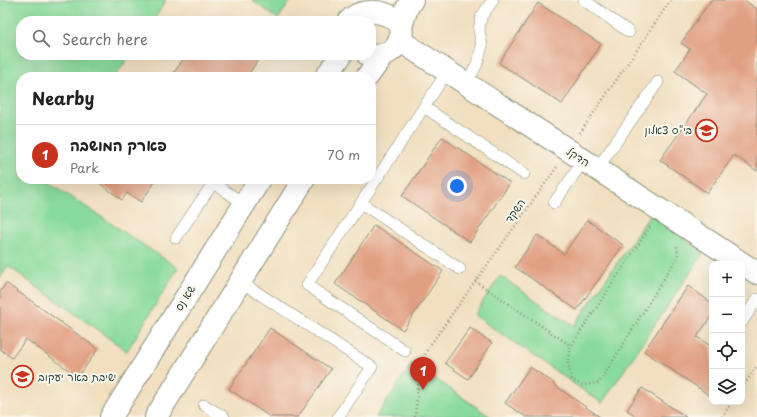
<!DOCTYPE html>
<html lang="en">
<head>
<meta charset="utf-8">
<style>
	body { margin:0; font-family:"Playpen Sans","Playpen Sans Hebrew",sans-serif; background:#f2f2f2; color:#222 }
	.controls { position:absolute; right:12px; bottom:12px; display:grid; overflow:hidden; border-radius:8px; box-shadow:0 4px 16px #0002 }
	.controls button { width:36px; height:36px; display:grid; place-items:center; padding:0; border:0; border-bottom:1px solid #e0e0e0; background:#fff; color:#222; font:20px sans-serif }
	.you { position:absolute; left:457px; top:186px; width:14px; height:14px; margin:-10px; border:3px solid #fff; border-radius:50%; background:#1a73e8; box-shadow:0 0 0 6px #1a73e833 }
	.badge { display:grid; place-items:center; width:26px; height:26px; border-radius:50%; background:#c8321e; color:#fff; font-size:13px; font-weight:700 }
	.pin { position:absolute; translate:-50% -33px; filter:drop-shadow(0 1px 2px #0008) }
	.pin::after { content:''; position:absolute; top:21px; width:14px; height:12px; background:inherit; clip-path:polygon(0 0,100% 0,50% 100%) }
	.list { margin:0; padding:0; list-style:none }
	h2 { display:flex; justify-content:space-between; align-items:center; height:52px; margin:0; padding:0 16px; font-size:17px }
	h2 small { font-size:13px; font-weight:400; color:#767676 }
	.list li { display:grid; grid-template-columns:26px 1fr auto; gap:12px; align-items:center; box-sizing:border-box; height:60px; padding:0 16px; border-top:1px solid #e0e0e0 }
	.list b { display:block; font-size:15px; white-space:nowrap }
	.list p { margin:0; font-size:13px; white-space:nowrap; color:#767676 }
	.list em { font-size:13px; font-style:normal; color:#767676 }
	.icon { flex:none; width:22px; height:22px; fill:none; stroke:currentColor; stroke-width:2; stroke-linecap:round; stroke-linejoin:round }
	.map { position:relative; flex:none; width:757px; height:417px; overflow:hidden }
	.search { position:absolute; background:#fff; box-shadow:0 4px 16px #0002; left:16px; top:16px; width:360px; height:44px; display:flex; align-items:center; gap:10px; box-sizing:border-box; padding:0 14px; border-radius:16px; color:#767676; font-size:15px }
	.panel { position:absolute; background:#fff; box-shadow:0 4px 16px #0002; left:16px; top:72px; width:360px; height:112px; border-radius:16px }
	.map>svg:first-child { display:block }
</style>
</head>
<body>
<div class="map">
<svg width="757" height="417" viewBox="0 0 757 417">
	<rect width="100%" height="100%" fill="#fbf7ec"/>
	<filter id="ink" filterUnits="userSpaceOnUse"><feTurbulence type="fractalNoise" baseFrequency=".025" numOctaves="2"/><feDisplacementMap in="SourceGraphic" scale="8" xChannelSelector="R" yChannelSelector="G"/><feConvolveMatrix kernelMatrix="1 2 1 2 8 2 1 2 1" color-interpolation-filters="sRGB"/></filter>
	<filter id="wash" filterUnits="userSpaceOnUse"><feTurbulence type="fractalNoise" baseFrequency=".012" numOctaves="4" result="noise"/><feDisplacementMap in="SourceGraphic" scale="16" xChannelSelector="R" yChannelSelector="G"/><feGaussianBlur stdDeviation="0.9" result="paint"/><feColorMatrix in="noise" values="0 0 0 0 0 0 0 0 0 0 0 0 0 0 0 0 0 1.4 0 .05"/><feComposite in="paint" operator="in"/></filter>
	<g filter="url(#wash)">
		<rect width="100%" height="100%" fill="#f1dfc0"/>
		<path fill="#88da9b" stroke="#548c68" d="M 0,0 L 166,0 L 153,21 L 21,21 L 21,55 L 130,55 L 115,77 L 21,77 L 21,179 L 48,179 L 47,181 L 178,268 L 127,351 L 8,266 L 0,278 Z
			M 252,0 L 291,0 L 278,19 Z
			M 650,215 L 704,252 L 602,403 L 474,315 L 500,276 L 574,326 Z
			M 412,363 L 491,417 L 376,417 Z"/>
		<g id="blocks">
			<path fill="#e19f81" d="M 711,0 L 744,0 L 757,9 L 757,171 L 734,155 L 707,193 L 660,160 L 707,94 L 675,71 L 690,49 L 681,43 Z
				M 538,3 L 601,44 L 562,104 L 499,63 Z
				M 186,55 L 261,55 L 247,77 L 171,77 Z
				M 442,137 L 510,183 L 470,242 L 402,196 Z
				M 94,179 L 157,179 L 141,202 L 127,193 L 122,200 Z
				M 587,220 L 623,245 L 577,310 L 515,267 L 537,235 L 564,254 Z
				M 374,225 L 443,271 L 403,330 L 335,284 Z
				M 6,283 L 98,349 L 78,377 L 26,339 L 12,358 L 0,349 L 0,292 Z
				M 688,286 L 712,303 L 712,315 L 697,337 L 712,347 L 712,397 L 644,351 Z
				M 270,328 L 331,369 L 298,417 L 270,417 L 229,389 Z
				M 470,328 L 492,343 L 468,379 L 445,363 Z
				M 530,367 L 554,383 L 553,384 L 600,417 L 526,417 L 505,403 Z
				M 642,388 L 686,417 L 638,417 L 627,410 Z"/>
		</g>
	</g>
	<g filter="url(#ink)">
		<use href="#blocks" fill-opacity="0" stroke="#888e7a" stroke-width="1"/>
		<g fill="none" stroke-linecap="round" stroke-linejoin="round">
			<defs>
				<path id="lane" d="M 584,0 L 629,32
					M 466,84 L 477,64 L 482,46 L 479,31 L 481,17 L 493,0
					M 424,107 L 524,174
					M 597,169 L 658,82
					M 361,203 L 460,269
					M 554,203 L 584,160
					M 176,238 L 213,183 L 245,204
					M 241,282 L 372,367 L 338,417
					M 742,322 L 757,299
					M 405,351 L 307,285 L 447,72
					M 204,405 L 224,417"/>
				<path id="street" d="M 399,40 L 757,273"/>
				<path id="secondary" d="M 349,21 C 366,0 422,18 394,48 C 387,55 378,57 368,55
					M 401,27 L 407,8 L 412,0
					M 326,77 L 341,55
					M 367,77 L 384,54
					M 111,417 L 260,179
					M 156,417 L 304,179"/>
			</defs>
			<use href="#lane" stroke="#888e7a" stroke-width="12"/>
			<use href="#street" stroke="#888e7a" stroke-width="24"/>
			<use href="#secondary" stroke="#888e7a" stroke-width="24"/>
			<path stroke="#888e7a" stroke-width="2.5" stroke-dasharray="1 3" stroke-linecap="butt" d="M 580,133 L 671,0
				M 650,227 L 571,346 L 568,364 L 572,380 L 583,385 L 599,383 L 678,256 L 677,246
				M 475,281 L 571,346
				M 742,388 L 757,366
				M 415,417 L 420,365 L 428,348 L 557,167
				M 722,417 L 732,402"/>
			<use href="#lane" stroke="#fff" stroke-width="11"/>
			<use href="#street" stroke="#fff" stroke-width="22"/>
			<use href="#secondary" stroke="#fff" stroke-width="22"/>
		</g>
	</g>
	<defs>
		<symbol id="school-ring" viewBox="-11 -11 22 22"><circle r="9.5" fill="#fbf7ec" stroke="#c8321e" stroke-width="1.5"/><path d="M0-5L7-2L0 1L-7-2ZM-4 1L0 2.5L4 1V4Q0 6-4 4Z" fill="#c8321e"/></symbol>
	</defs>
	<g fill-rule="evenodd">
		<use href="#school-ring" x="694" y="118" width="25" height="25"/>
		<use href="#school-ring" x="10" y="364" width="25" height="25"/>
	</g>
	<g text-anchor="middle" stroke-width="4" stroke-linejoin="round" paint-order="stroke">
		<g font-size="11" fill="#1f3d34" stroke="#fbf7ec" text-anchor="end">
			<text x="692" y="134">בי"ס צאלון</text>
			<text x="38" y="381" text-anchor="start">ישיבת באר יעקוב</text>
		</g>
		<g font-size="11" fill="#1f3d34" stroke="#fbf7ec">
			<text transform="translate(578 157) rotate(33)" y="4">הדקל</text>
			<text transform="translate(515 211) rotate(-55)" y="4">השקד</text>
			<text transform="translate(185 298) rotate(-58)" y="4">שא נס</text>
		</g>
	</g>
</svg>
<div class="controls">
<button>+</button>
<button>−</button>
<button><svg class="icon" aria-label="locate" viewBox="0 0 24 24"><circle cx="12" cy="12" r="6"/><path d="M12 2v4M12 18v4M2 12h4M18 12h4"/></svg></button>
<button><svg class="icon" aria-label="layers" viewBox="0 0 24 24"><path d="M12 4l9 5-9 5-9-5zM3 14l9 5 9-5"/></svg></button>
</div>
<div class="you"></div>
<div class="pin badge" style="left:423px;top:390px">1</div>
<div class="search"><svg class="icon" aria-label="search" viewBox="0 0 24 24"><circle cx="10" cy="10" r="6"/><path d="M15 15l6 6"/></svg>Search here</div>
<section class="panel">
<h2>Nearby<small></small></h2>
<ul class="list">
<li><span class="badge">1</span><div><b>פארק המושבה</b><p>Park</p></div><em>70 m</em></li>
</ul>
</section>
</div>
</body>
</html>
